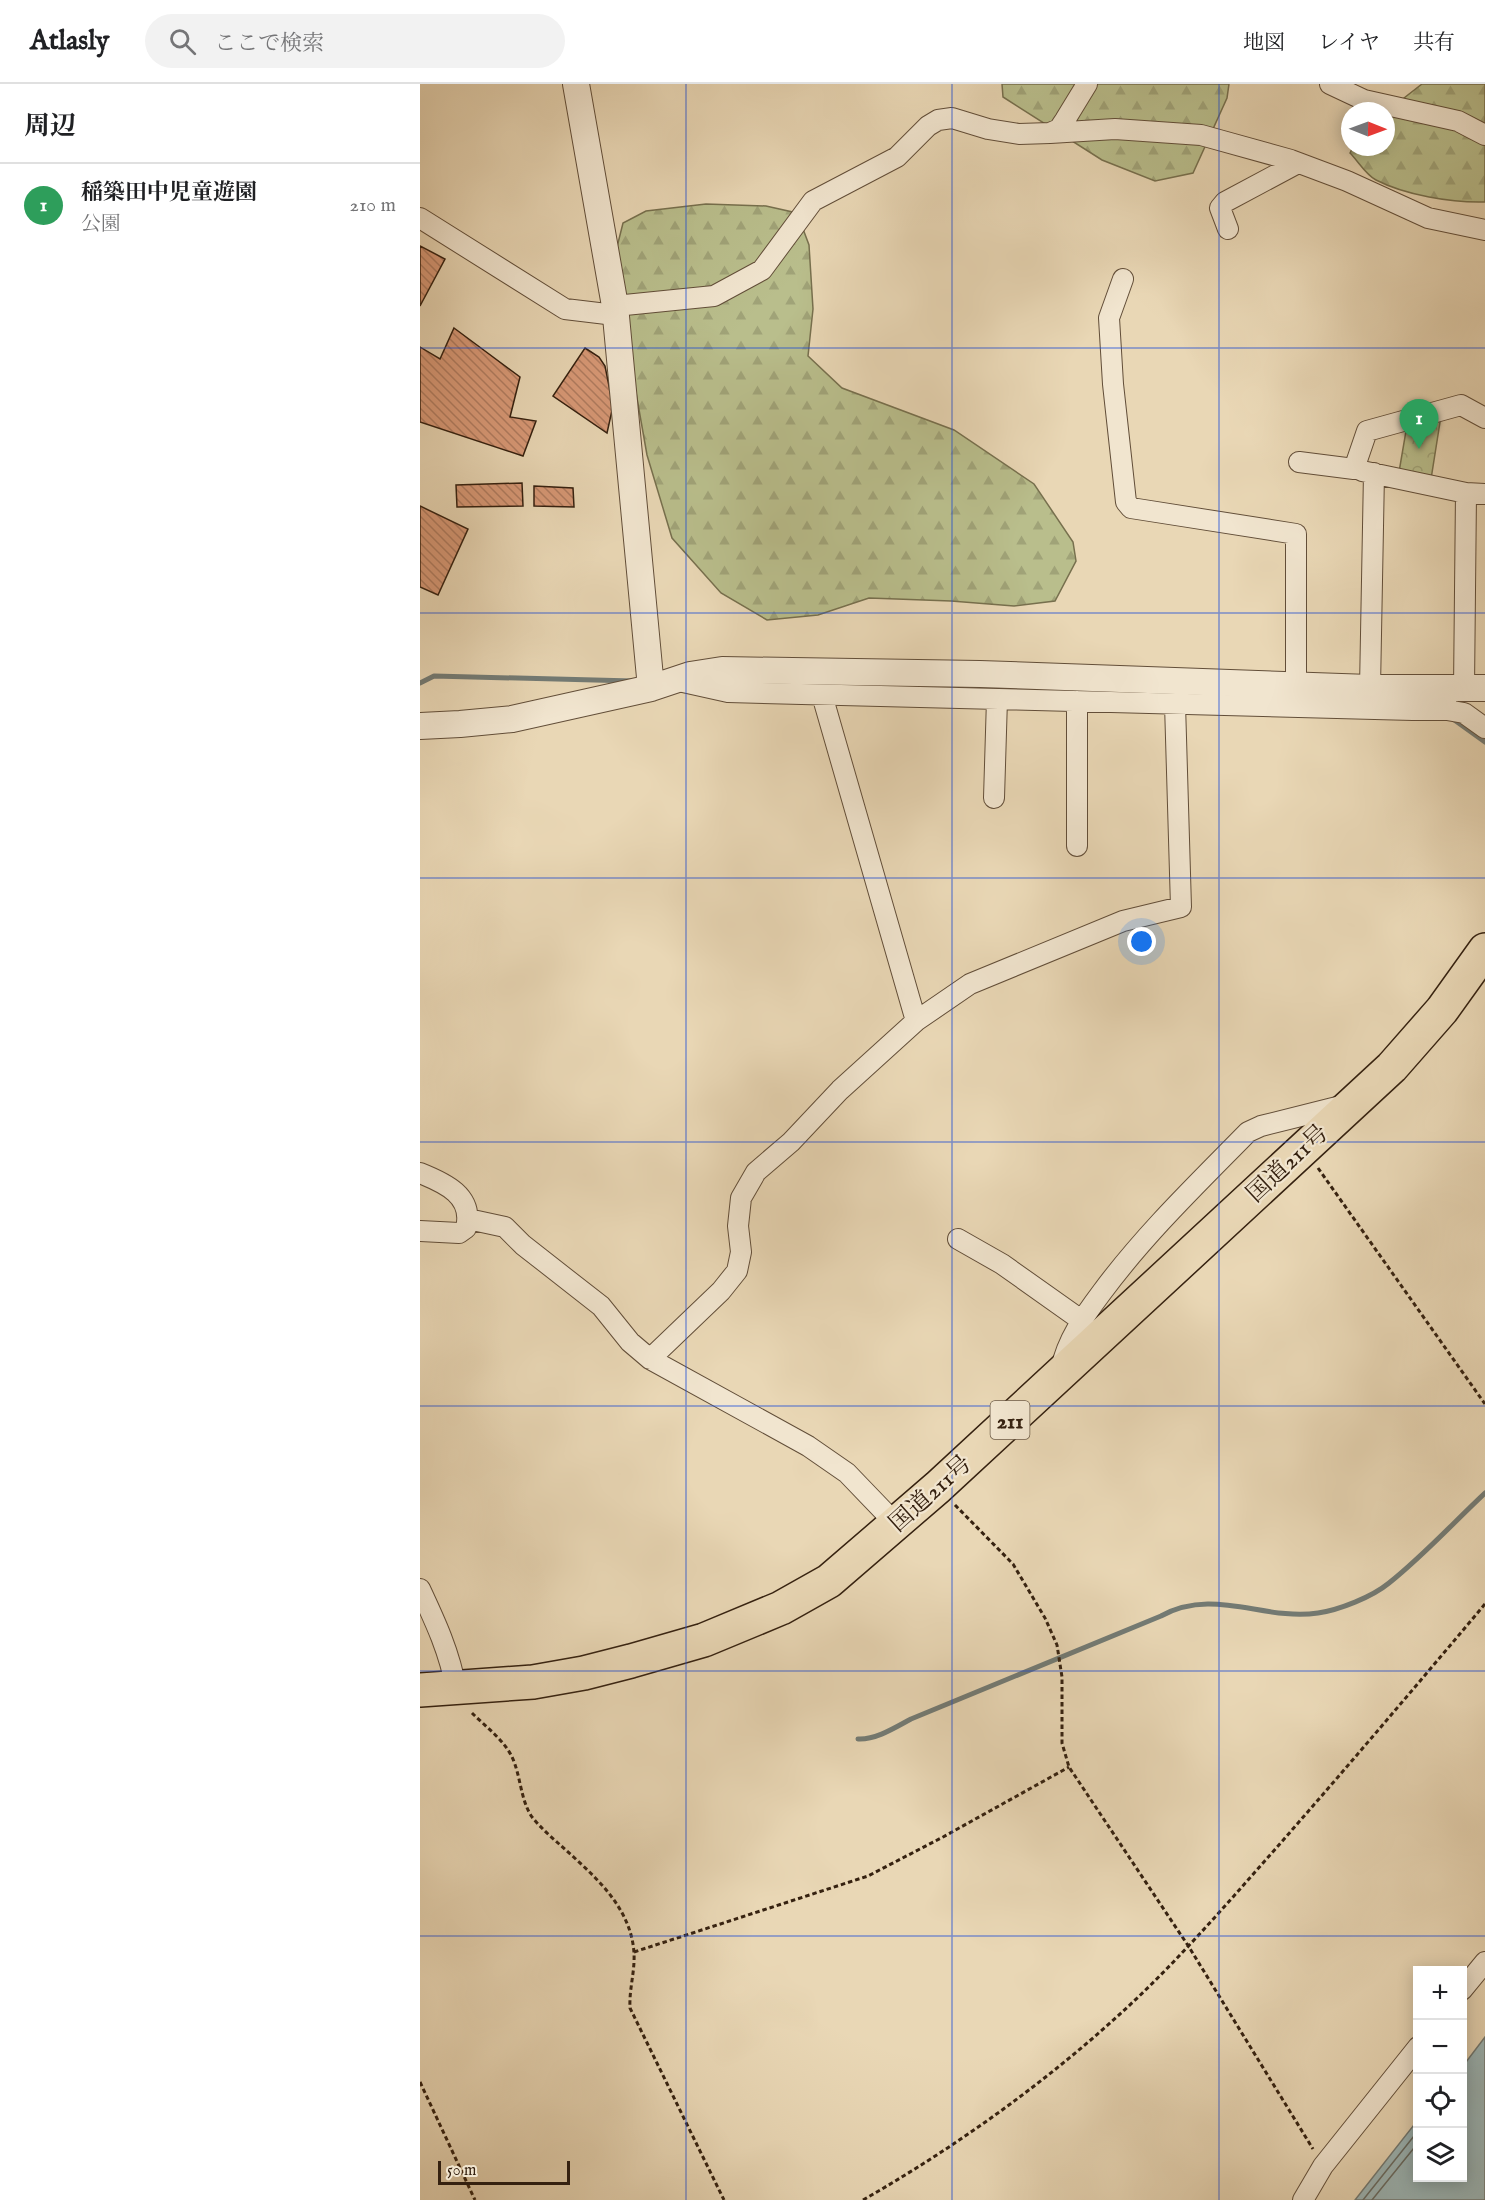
<!DOCTYPE html>
<html lang="ja">
<head>
<meta charset="utf-8">
<style>
	body { margin:0; font-family:"IM FELL English","Noto Serif JP",serif; background:#f2f2f2; color:#202124 }
	.controls { position:absolute; right:18px; bottom:18px; display:grid; overflow:hidden; border-radius:0px; box-shadow:0 3px 15px #0003 }
	.controls button { width:54px; height:54px; display:grid; place-items:center; padding:0; border:0; border-bottom:2px solid #e0e0e0; background:#fff; color:#202124; font:30px sans-serif }
	.compass { position:absolute; left:921px; top:18px; width:54px; height:54px; border-radius:50%; background:#fff; box-shadow:0 3px 15px #0003; rotate:91deg }
	.scale { position:absolute; left:18px; bottom:15px; width:132px; box-sizing:border-box; padding-left:6px; border:3px solid #352110; border-top:0; font-size:16px; line-height:21px; white-space:nowrap; color:#352110; -webkit-text-stroke:4px #f1e5cf; paint-order:stroke }
	.you { position:absolute; left:722px; top:858px; width:21px; height:21px; margin:-15px; border:4px solid #fff; border-radius:50%; background:#1a73e8; box-shadow:0 0 0 9px #1a73e833 }
	.badge { display:grid; place-items:center; width:39px; height:39px; border-radius:50%; background:#8f2418; color:#fff; font-size:20px; font-weight:700 }
	.pin { position:absolute; translate:-50% -50px; filter:drop-shadow(0 2px 3px #0008) }
	.pin::after { content:''; position:absolute; top:32px; width:21px; height:18px; background:inherit; clip-path:polygon(0 0,100% 0,50% 100%) }
	.list { margin:0; padding:0; list-style:none }
	h2 { display:flex; justify-content:space-between; align-items:center; height:78px; margin:0; padding:0 24px; font-size:26px }
	h2 small { font-size:20px; font-weight:400; color:#757577 }
	.list li { display:grid; grid-template-columns:39px 1fr auto; gap:18px; align-items:center; box-sizing:border-box; height:84px; padding:0 24px; border-top:2px solid #e0e0e0 }
	.list b { display:block; font-size:22px; white-space:nowrap }
	.list p { margin:0; font-size:20px; white-space:nowrap; color:#757577 }
	.list em { font-size:20px; font-style:normal; color:#757577 }
	.icon { flex:none; width:33px; height:33px; fill:none; stroke:currentColor; stroke-width:2; stroke-linecap:round; stroke-linejoin:round }
	.map { position:relative; flex:none; width:1065px; height:2116px; overflow:hidden }
	header { display:flex; align-items:center; gap:36px; box-sizing:border-box; height:84px; padding:0 30px; background:#fff; border-bottom:2px solid #e0e0e0 }
	header strong { font-size:28px }
	nav { display:flex; gap:33px; margin-inline-start:auto; font-size:21px }
	.search { width:420px; height:54px; background:#f2f2f2; display:flex; align-items:center; gap:15px; box-sizing:border-box; padding:0 21px; border-radius:33px; color:#757577; font-size:22px }
	main { display:flex }
	aside { flex:1; background:#fff }
	.map>svg:first-child { display:block }
</style>
</head>
<body>
<header>
<strong>Atlasly</strong>
<div class="search"><svg class="icon" aria-label="search" viewBox="0 0 24 24"><circle cx="10" cy="10" r="6"/><path d="M15 15l6 6"/></svg>ここで検索</div>
<nav><a>地図</a><a>レイヤ</a><a>共有</a></nav>
</header>
<main>
<aside>
<h2>周辺<small></small></h2>
<ul class="list">
<li><span class="badge" style="background:#2e9e5b">1</span><div><b>稲築田中児童遊園</b><p>公園</p></div><em>210 m</em></li>
</ul>
</aside>
<div class="map">
<svg width="1065" height="2116" viewBox="0 0 1065 2116">
	<defs>
		<pattern id="forest-firs" width="22" height="20" patternUnits="userSpaceOnUse" patternTransform="scale(1.5)"><rect width="22" height="20" fill="#b9be8c"/><path d="M5 1l3.5 6h-7zM16 11l3.5 6h-7z" fill="#a0a378"/></pattern>
		<pattern id="park-crowns" width="20" height="18" patternUnits="userSpaceOnUse" patternTransform="scale(1.5)"><rect width="20" height="18" fill="#b9be8c"/><path d="M2 6a3 3 0 1 1 6 0M12 15a3 3 0 1 1 6 0" fill="none" stroke="#a0a378"/></pattern>
		<pattern id="building-back-hatch" width="6" height="6" patternUnits="userSpaceOnUse" patternTransform="scale(1.5)"><rect width="6" height="6" fill="#d89977"/><path d="M-1 5l2 2M0 0l6 6M5-1l2 2" fill="none" stroke="#b07c60"/></pattern>
	</defs>
	<rect width="100%" height="100%" fill="#e9d7b5"/>
	<filter id="stains"><feTurbulence type="fractalNoise" baseFrequency=".00333" numOctaves="4"/><feColorMatrix values="0 0 0 0 .2 0 0 0 0 .09 0 0 0 0 .02 0 0 0 .5 -.17"/></filter>
	<radialGradient id="worn" r=".72"><stop offset=".6" stop-color="#630" stop-opacity="0"/><stop offset="1" stop-color="#630" stop-opacity=".3"/></radialGradient>
	<path fill="url(#forest-firs)" stroke="#77704e" stroke-width="1.5" d="M 582,0 L 809,0 L 807,14 L 773,89 L 735,97 L 682,76 L 583,13 Z
		M 1002,0 L 1065,0 L 1065,118 C 1032,119 985,111 956,96 C 946,91 938,77 930,69 L 933,63 L 966,63 L 966,28 Z
		M 286,120 L 346,122 L 377,129 L 389,161 L 393,225 L 388,272 L 422,304 L 534,346 L 614,400 L 653,458 L 656,477 L 635,517 L 594,522 L 531,517 L 449,514 L 398,531 L 347,536 L 301,509 L 252,454 L 227,371 L 200,218 L 196,167 L 203,139 L 226,127 Z"/>
	<path fill="url(#park-crowns)" stroke="#77704e" stroke-width="1.5" d="M 1021,332 L 1011,395 L 979,388 L 987,341 Z"/>
	<path fill="#9cb7b8" stroke="#737b75" stroke-width="1.5" d="M 1065,1953 L 1065,2116 L 935,2116 L 997,2037 L 998,2094 L 1042,2094 L 1043,1982 Z"/>
	<g fill="none" stroke-linecap="round" stroke-linejoin="round">
		<path stroke="#686c64" stroke-width="1.5" d="M 943,2116 L 998,2047
			M 952,2116 L 998,2059"/>
		<path stroke="#737b75" stroke-width="5" d="M 0,599 L 14,592 L 213,597
			M 1033,635 L 1065,658
			M 438,1655 C 456,1656 476,1643 491,1635 L 741,1532 C 794,1503 843,1537 898,1529 C 919,1526 952,1513 969,1499 C 1003,1472 1033,1439 1065,1409"/>
	</g>
	<path fill="url(#building-back-hatch)" stroke="#352110" stroke-width="1.5" d="M 0,162 L 25,175 L 0,222 Z
		M 34,244 L 100,293 L 90,333 L 116,337 L 103,372 L 0,338 L 0,263 L 20,275 Z
		M 165,264 L 179,273 L 185,282 L 193,322 L 187,349 L 133,312 Z
		M 102,399 L 103,422 L 37,423 L 36,401 Z
		M 114,402 L 153,404 L 154,423 L 114,422 Z
		M 0,422 L 48,445 L 18,511 L 0,503 Z"/>
	<g fill="none" stroke-linecap="round" stroke-linejoin="round">
		<defs>
			<path id="minor" d="M 910,0 L 944,16 L 1038,37 L 1065,51
				M 630,49 L 695,45 L 781,51 L 871,76 L 927,97 L 1008,134 L 1065,146
				M 0,134 L 145,225 L 195,231
				M 808,145 L 800,124 L 805,118 L 878,79
				M 703,195 L 689,234 L 693,300 L 706,418 L 711,424 L 876,450 L 876,602
				M 195,222 L 294,212 L 342,186 L 393,117 L 477,73 L 508,42 L 518,36 L 532,34 L 568,45 L 599,50 L 630,49 L 639,45 L 645,36 L 667,0
				M 879,378 L 934,385 L 947,347 L 1041,321 L 1065,334
				M 942,387 L 1046,409
				M 254,596 L 308,608 L 993,626 L 1027,626 L 1025,605
				M 950,604 L 954,389
				M 1044,605 L 1046,409 L 1065,410
				M 402,611 L 496,937
				M 657,617 L 657,762
				M 1027,626 L 1044,629 L 1065,644
				M 574,714 L 577,615
				M 0,1089 C 25,1099 54,1112 46,1144 L 39,1149 L 0,1147
				M 48,1135 L 85,1143 L 103,1161 L 181,1222 L 210,1258 L 230,1275 L 388,1362 L 427,1389 L 476,1440
				M 538,1155 L 582,1180 L 661,1236
				M 230,1275 L 301,1207 L 317,1187 L 321,1168 L 318,1142 L 321,1114 L 336,1088 L 371,1058 L 420,1006 L 496,937 L 550,900 L 703,837 L 761,823 L 755,620
				M 641,1285 C 647,1256 664,1232 682,1208 C 725,1150 777,1100 828,1048 L 841,1042 L 925,1021
				M 0,1505 C 15,1537 30,1569 36,1605
				M 1042,1906 L 1065,1878
				M 883,2116 L 903,2082 L 998,1963"/>
			<path id="tertiary" d="M 156,0 L 195,222 L 231,604
				M 0,642 L 40,640 L 92,635 L 231,604 L 270,591 L 302,586 L 560,590 L 950,604 L 1065,604"/>
			<path id="trunk" d="M 0,1606 L 113,1598 L 164,1589 L 211,1577 L 284,1556 L 361,1524 L 409,1497 L 518,1403 L 972,983 L 1022,926 L 1065,866"/>
		</defs>
		<use href="#minor" stroke="#624e39" stroke-width="22"/>
		<use href="#tertiary" stroke="#624e39" stroke-width="28"/>
		<use href="#trunk" stroke="#352110" stroke-width="36"/>
		<path stroke="#352110" stroke-width="3" stroke-dasharray="4.5 3" stroke-linecap="butt" d="M 898,1084 L 1065,1320
			M 535,1421 L 593,1480 L 625,1534 L 637,1561 L 642,1593 L 642,1659 L 649,1683 L 769,1863 L 893,2065
			M 52,1629 C 65,1642 84,1656 92,1673 C 101,1692 100,1715 112,1733 C 120,1743 129,1751 138,1759 C 171,1789 211,1821 214,1869 C 215,1888 209,1905 210,1924 L 304,2116
			M 214,1868 L 448,1792 L 523,1753 L 649,1683
			M 0,1998 L 55,2116
			M 443,2116 C 539,2061 632,1994 713,1918 C 765,1869 811,1815 858,1762 C 928,1682 997,1601 1065,1520"/>
		<use href="#minor" stroke="#f1e5cf" stroke-width="20"/>
		<use href="#tertiary" stroke="#f1e5cf" stroke-width="26"/>
		<use href="#trunk" stroke="#e9d7b5" stroke-width="33"/>
	</g>
	<path fill="none" stroke="#1d4ed8" stroke-width="1.5" stroke-opacity="0.55" d="M 266,0 L 266,2116M 532,0 L 532,2116M 799,0 L 799,2116M 0,264 L 1065,264M 0,529 L 1065,529M 0,794 L 1065,794M 0,1058 L 1065,1058M 0,1322 L 1065,1322M 0,1587 L 1065,1587M 0,1852 L 1065,1852"/>
	<g text-anchor="middle" stroke-width="4.5" stroke-linejoin="round" paint-order="stroke">
		<rect fill="#f1e5cf" stroke="#6d5c49" stroke-width="1.5" x="570.5" y="1317" width="39" height="38" rx="4.5"/>
		<g font-size="22" font-weight="bold" fill="#352110">
			<text x="590" y="1344">211</text>
		</g>
		<g font-size="24" fill="#352110" stroke="#f1e5cf">
			<text transform="translate(867 1079) rotate(-43)" y="8">国道211号</text>
			<text transform="translate(510 1409) rotate(-42)" y="8">国道211号</text>
		</g>
	</g>
	<rect width="100%" height="100%" filter="url(#stains)"/>
	<rect width="100%" height="100%" fill="url(#worn)"/>
</svg>
<div class="controls">
<button>+</button>
<button>−</button>
<button><svg class="icon" aria-label="locate" viewBox="0 0 24 24"><circle cx="12" cy="12" r="6"/><path d="M12 2v4M12 18v4M2 12h4M18 12h4"/></svg></button>
<button><svg class="icon" aria-label="layers" viewBox="0 0 24 24"><path d="M12 4l9 5-9 5-9-5zM3 14l9 5 9-5"/></svg></button>
</div>
<svg class="compass" viewBox="-18 -18 36 36"><path d="M0-13l5 13h-10z" fill="#e53935"/><path d="M0 13l5-13h-10z" fill="#757577"/></svg>
<div class="scale">50 m</div>
<div class="you"></div>
<div class="pin badge" style="left:999px;top:365px;background:#2e9e5b">1</div>
</div>
</main>
</body>
</html>
